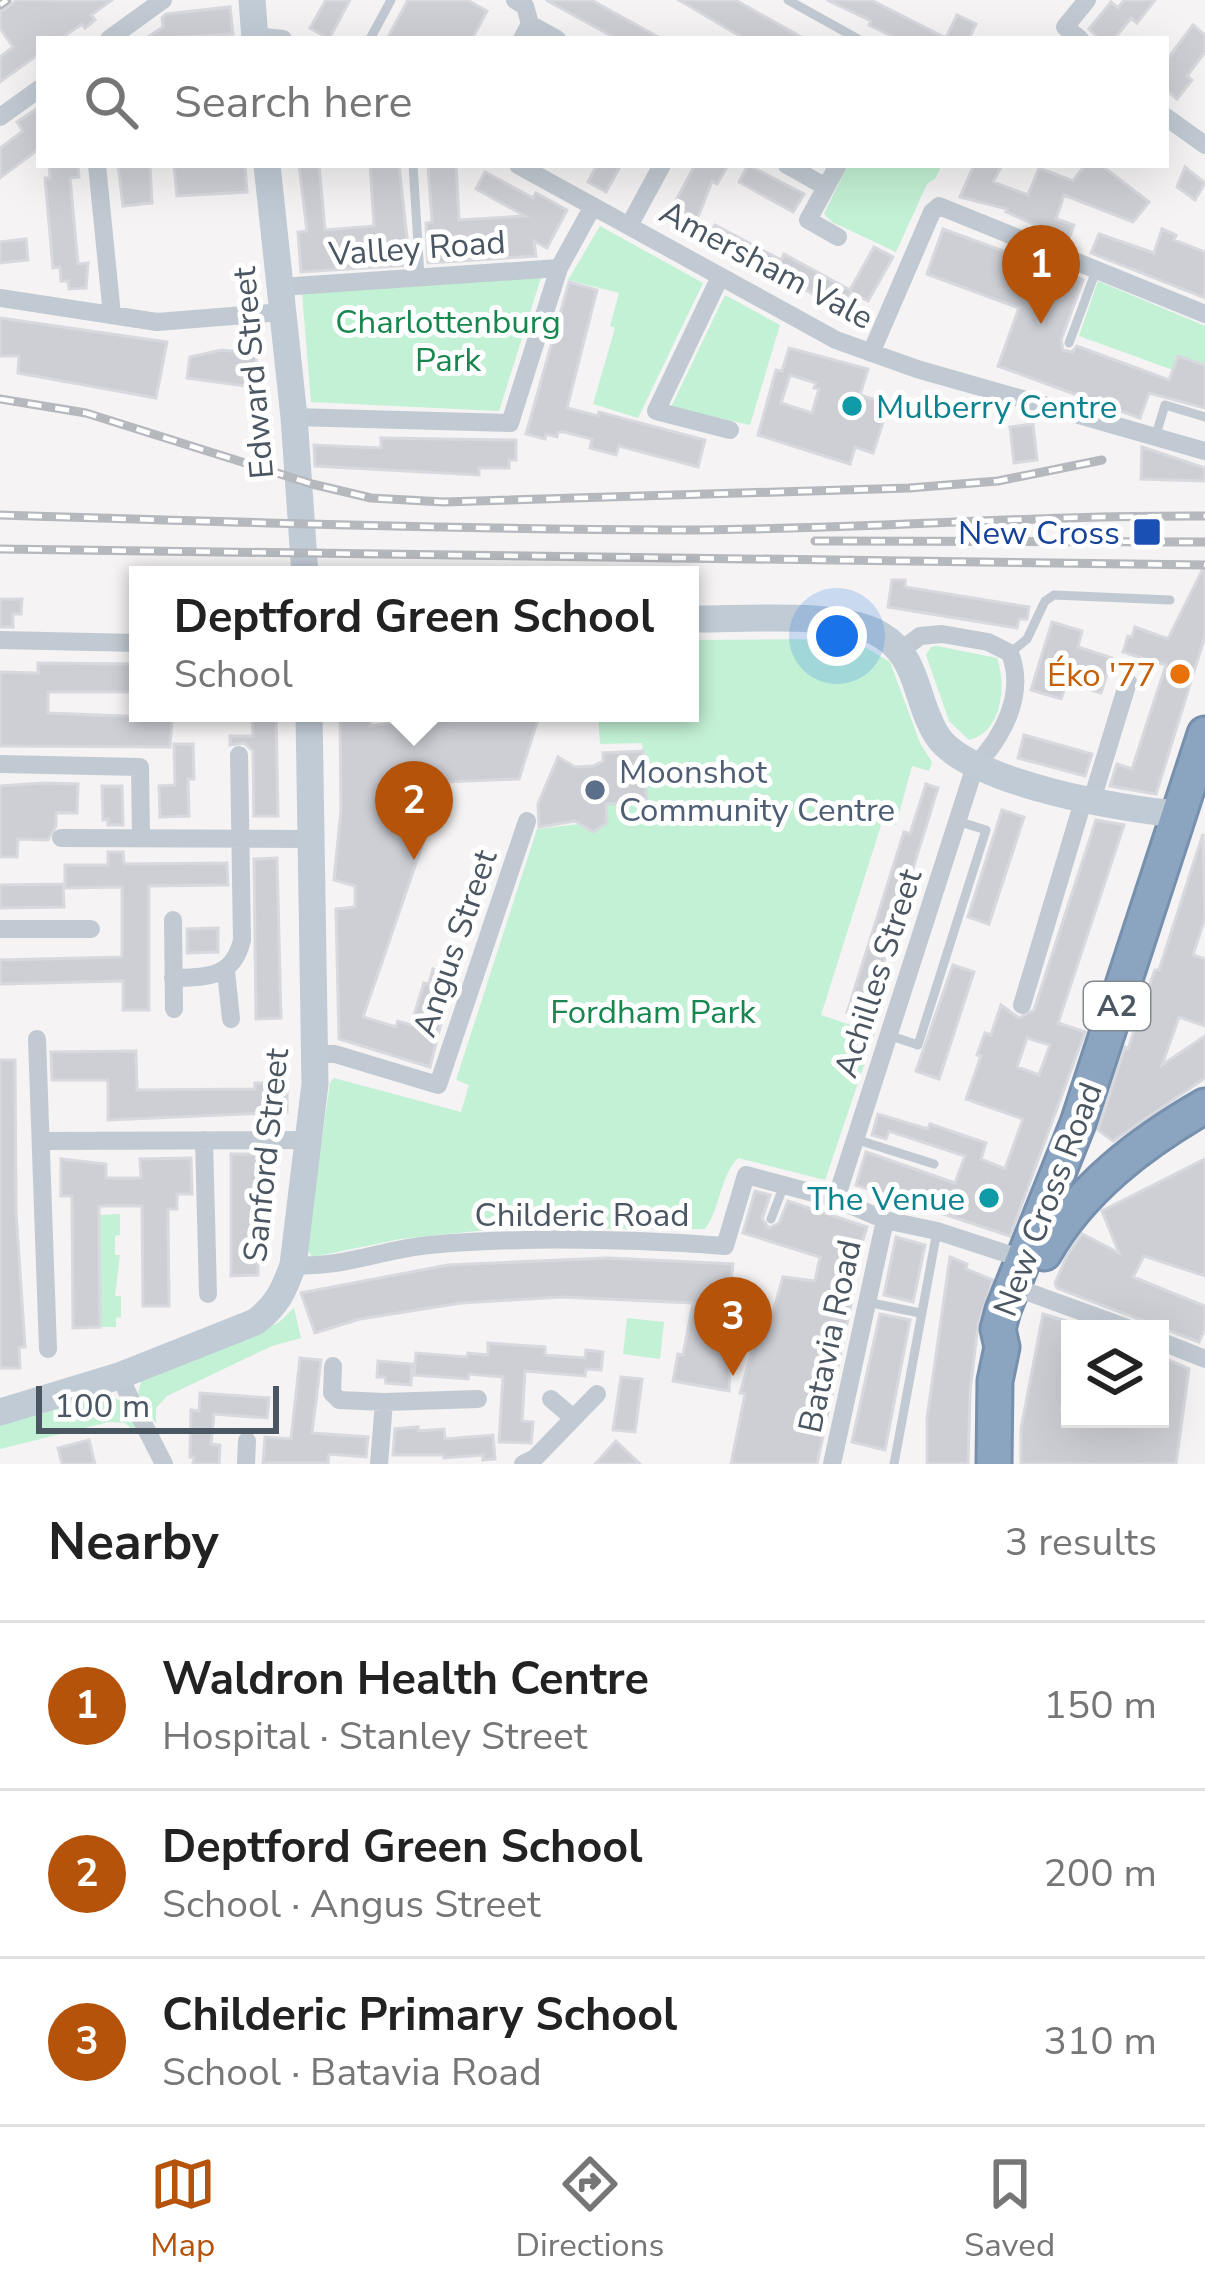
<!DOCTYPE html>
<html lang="en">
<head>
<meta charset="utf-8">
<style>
	body { margin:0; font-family:"Nunito Sans",sans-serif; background:#f2f2f2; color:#222 }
	.controls { position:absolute; right:36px; bottom:36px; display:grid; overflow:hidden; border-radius:0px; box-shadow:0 12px 48px #0002 }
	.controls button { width:108px; height:108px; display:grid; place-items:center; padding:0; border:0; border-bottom:3px solid #e0e0e0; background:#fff; color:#222; font:60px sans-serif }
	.scale { position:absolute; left:36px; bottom:30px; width:243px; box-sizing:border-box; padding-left:12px; border:6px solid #4a5661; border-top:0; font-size:33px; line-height:42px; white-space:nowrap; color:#4a5661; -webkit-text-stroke:9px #fff; paint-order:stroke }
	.you { position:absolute; left:837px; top:636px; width:42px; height:42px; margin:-30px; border:9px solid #fff; border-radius:50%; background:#1a73e8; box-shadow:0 0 0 18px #1a73e833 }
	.badge { display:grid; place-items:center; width:78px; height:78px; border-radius:50%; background:#b45309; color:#fff; font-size:39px; font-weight:700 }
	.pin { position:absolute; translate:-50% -99px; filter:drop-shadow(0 3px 6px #0008) }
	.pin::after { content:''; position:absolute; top:63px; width:42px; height:36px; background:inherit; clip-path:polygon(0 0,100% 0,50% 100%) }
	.popup { position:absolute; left:129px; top:566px; width:570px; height:156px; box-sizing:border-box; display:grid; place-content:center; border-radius:0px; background:#fff; filter:drop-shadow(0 3px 9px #0005); font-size:39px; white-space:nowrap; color:#767676 }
	.popup b { font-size:45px; color:#222 }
	.popup::after { content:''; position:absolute; left:50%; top:100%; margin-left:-24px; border:24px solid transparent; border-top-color:#fff }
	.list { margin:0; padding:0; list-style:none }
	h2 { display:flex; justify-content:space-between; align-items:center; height:156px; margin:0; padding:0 48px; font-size:51px }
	h2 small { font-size:39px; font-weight:400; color:#767676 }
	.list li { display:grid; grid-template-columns:78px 1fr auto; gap:36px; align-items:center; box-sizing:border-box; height:168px; padding:0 48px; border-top:3px solid #e0e0e0 }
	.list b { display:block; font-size:45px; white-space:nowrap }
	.list p { margin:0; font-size:39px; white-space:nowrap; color:#767676 }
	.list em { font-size:39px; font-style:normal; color:#767676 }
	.icon { flex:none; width:66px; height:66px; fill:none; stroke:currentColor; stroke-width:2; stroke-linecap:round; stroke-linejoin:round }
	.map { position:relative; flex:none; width:1205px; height:1464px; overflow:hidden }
	.search { position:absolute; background:#fff; box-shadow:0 12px 48px #0002; left:36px; right:36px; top:36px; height:132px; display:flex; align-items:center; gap:30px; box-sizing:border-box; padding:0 42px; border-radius:0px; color:#767676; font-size:45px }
	.sheet { height:660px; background:#fff }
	nav { display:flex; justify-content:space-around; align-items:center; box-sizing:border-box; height:168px; border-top:3px solid #e0e0e0; background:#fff; font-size:33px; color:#767676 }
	nav a { display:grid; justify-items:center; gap:6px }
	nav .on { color:#b45309 }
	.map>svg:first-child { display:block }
</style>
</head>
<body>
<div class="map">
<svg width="1205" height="1464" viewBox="0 0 1205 1464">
	<rect width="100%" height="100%" fill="#f5f3f3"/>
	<path fill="#c3f1d5" d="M 848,165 L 942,165 L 935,179 L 927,184 L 896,252 L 832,222 L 824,214 Z
		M 600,226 L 703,283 L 638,418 L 593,404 L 615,328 L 610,326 L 619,293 L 568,280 Z
		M 545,265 L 499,411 L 311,402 L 301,281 Z
		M 1098,281 L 1205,326 L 1205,365 L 1173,370 L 1079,336 Z
		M 725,295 L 780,325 L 750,425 L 671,407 Z
		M 851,639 L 890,662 L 920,743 L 932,762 L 929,771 L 912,766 L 896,825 L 882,822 L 821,1015 L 875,1033 L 825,1180 L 738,1158 C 719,1178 721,1207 705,1229 L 506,1228 L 400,1239 L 313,1257 L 306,1249 L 330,1083 L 334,1078 L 461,1112 L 469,1085 L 456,1080 L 537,829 L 579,824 L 593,832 L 606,804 L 647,801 L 642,743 L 600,744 L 598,713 L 690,713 L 690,640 Z
		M 937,646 L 997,658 C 1007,685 1002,732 969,740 L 949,721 L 926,655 L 931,647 Z
		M 120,1214 L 120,1235 L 115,1236 L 115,1255 L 120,1255 L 115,1296 L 121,1296 L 121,1317 L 116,1318 L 116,1327 L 100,1327 L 99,1215 Z
		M 294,1308 L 301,1338 L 272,1346 L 167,1396 L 156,1408 L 156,1424 L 138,1392 L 143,1376 L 278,1323 Z
		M 627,1318 L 664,1322 L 660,1359 L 623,1354 Z
		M 108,1395 L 125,1403 L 137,1433 L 125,1423 L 109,1422 L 0,1449 L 0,1424 Z"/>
	<path fill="#cdcfd5" stroke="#d7d9de" stroke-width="3" fill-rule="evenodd" d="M 17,0 L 112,0 L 91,15 L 95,20 L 85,28 L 82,24 L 60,39 L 39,39 L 39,54 L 0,82 L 0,57 L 13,47 L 0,28 L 0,12 Z
		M 326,0 L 350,0 L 329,39 L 310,28 Z
		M 408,0 L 467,0 L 487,11 L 472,39 L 387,39 Z
		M 546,0 L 591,0 L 662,39 L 617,39 Z
		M 679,0 L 735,0 L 805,39 L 745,39 Z
		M 827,0 L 871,0 L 946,38 L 957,15 L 976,24 L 969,39 L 898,39 L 869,25 L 871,21 Z
		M 1124,0 L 1155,0 L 1137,23 L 1131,18 L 1114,39 L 1099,39 L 1089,29 L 1111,2 L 1118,8 Z
		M 230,7 L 233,34 L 145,39 L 163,27 L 162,18 L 166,14 Z
		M 1193,25 L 1205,35 L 1205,52 L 1187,76 L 1192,80 L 1177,99 L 1166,90 L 1166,61 Z
		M 39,107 L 39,149 L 0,178 L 0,148 L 23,131 L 17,122 Z
		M 49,165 L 78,165 L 79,177 L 70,178 L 78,264 L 88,263 L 86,288 L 69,289 L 68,281 L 61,281 L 60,267 L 53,268 L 45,178 L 50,178 Z
		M 118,165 L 150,165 L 152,203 L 123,206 Z
		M 174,165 L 245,165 L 247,192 L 177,196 Z
		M 299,165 L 319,165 L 325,230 L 374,226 L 370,165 L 399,165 L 410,265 L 301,272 L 298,232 L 307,231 Z
		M 428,165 L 456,165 L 459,220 L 525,216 L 476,189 L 485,172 L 533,198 L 536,193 L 567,210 L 547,248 L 534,241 L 536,256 L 428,263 L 426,223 L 432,222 Z
		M 597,165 L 621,165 L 606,192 L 588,182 Z
		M 695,165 L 728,165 L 717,184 L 712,181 L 695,225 L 681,218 L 676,227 L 665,221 Z
		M 748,165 L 804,194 L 793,212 L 739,182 Z
		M 974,165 L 1002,165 L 993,182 L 1028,195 L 1039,168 L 1073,181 L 1085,165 L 1101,165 L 1149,202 L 1133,222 L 1064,195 L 1056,219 L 1074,225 L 1069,239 L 1006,212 L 1007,209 L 960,197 Z
		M 1185,167 L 1205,183 L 1195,200 L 1177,187 Z
		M 715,225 L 781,260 L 784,254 L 850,290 L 874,247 L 893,257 L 868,301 L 851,292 L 841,310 L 774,272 L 770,279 L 705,243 Z
		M 943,229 L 1083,280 L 1061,340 L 1063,350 L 1072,352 L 1077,346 L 1169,380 L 1178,356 L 1205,365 L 1205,408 L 1149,393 L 1140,418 L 998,366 L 1019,308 L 927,274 Z
		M 1162,229 L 1176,235 L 1174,240 L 1205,252 L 1205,298 L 1091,253 L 1099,234 L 1154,253 Z
		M 26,239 L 28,260 L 0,263 L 0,242 Z
		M 569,282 L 597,290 L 567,408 L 598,416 L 599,412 L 705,440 L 698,467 L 619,446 L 616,455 L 590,448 L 592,439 L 564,432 L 558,432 L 557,437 L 546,434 L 545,439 L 526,434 Z
		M 0,318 L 167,342 L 156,398 L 18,373 L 19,356 L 0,356 Z
		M 789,348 L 868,369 L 860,395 L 889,404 L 873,453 L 855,447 L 850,464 L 758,435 L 776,370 L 782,371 ZM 790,375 L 816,383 L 814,388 L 819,389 L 812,413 L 781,403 Z
		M 222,350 L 257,354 L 255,368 L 263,370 L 260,388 L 187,378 L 190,357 Z
		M 1033,424 L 1037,460 L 1014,463 L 1010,427 Z
		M 381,438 L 516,440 L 516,460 L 509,460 L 509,468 L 479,468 L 479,475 L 315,466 L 314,445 L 381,448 Z
		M 1142,447 L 1205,468 L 1205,481 L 1141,479 Z
		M 1205,565 L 1205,636 L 1156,794 L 1110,786 L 1117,764 L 1132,769 L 1166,665 L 1123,652 L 1128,636 L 1132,637 L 1135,627 L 1168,639 Z
		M 892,580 L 905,580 L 905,587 L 1029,607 L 1027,619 L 1019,619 L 1017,628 L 888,607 Z
		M 0,599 L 22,599 L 21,614 L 13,614 L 13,627 L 0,627 Z
		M 1052,622 L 1082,631 L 1078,647 L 1112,658 L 1101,693 L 1067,683 L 1061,699 L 1031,690 Z
		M 38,663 L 138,664 L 138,692 L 48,692 L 48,713 L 172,718 L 170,747 L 0,746 L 0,672 L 38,673 Z
		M 252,713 L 276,713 L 278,816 L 254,816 L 253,751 L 244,743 L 230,745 L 230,736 L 253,736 Z
		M 340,713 L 371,713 L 370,726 L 410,721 L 410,713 L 540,713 L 519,779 L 444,782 L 363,1017 L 396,1027 L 398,1021 L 411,1025 L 424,983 L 429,984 L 433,969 L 453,975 L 430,1067 L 339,1039 L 336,909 L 355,907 L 355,886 L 334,880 L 341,810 Z
		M 1024,735 L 1092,754 L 1085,776 L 1018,758 Z
		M 174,744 L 193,744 L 194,779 L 188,779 L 189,816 L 160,817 L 159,786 L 175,785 Z
		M 643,751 L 647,802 L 606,804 L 607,823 L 593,832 L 575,821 L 539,827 L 538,804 L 558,757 L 575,767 L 593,766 L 603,761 L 603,753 Z
		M 44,783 L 78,784 L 77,813 L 56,813 L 56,826 L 48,840 L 18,839 L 17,857 L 0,857 L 0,786 Z
		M 926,784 L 938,788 L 866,1019 L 847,1013 L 904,832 L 910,834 Z
		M 102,786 L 122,786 L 123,825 L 108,825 L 108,819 L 103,820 Z
		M 1002,810 L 1024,817 L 989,924 L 968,917 Z
		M 1096,820 L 1124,825 L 1058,1023 L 1085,1032 L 1010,1236 L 856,1185 L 866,1152 L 955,1183 L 965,1156 L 889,1131 L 886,1139 L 872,1135 L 878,1114 L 928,1129 L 930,1124 L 986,1143 L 981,1159 L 1005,1169 L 1023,1119 L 966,1099 L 981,1056 L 977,1055 L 985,1033 L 991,1035 L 1001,1005 L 1019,1018 L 1034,1010 ZM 1027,1038 L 1050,1045 L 1039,1075 L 1017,1067 Z
		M 1203,834 L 1205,918 L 1193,955 L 1205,959 L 1205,1026 L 1179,1017 L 1162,1065 L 1205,1036 L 1205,1078 L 1113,1141 L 1098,1130 L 1125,1047 L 1128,1049 L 1155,970 L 1159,970 Z
		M 108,852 L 123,852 L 124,864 L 227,863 L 228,885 L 149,886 L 149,1010 L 123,1010 L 123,981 L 0,984 L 0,960 L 122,957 L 122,887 L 65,888 L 65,865 L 108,865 Z
		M 277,858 L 281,1018 L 256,1019 L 254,859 Z
		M 63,884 L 64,907 L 0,908 L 0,885 Z
		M 218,928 L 218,952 L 187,953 L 187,929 Z
		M 953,965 L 974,972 L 939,1079 L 916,1071 Z
		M 136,1051 L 137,1090 L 255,1089 L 255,1083 L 287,1083 L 287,1112 L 108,1120 L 108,1080 L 52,1080 L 51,1052 Z
		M 0,1060 L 15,1060 L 16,1212 L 25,1347 L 19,1347 L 20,1368 L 0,1368 Z
		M 231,1154 L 258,1154 L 258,1275 L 231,1276 Z
		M 191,1158 L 192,1194 L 177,1194 L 177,1209 L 168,1209 L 169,1306 L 143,1306 L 142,1206 L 99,1206 L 100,1327 L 73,1328 L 72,1196 L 61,1196 L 61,1159 L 106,1164 L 106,1178 L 141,1178 L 140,1159 Z
		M 1205,1159 L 1205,1276 L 1144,1256 L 1133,1277 L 1205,1306 L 1205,1328 L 1199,1342 L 1057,1288 L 1055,1283 L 1067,1256 L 1082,1234 L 1119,1253 L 1102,1211 Z
		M 755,1191 L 770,1195 L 762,1219 L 769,1228 L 779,1223 L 788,1201 L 867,1227 L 849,1284 L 855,1286 L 817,1464 L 731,1464 L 745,1394 L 740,1393 L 764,1310 L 773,1312 L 783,1277 L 815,1281 L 820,1257 L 743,1233 Z
		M 896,1237 L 925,1245 L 913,1302 L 884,1295 Z
		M 950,1257 L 967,1264 L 966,1269 L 993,1280 L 978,1325 L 970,1391 L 968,1464 L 927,1464 L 927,1418 Z
		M 608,1258 L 733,1264 L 726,1321 L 732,1321 L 729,1391 L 673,1381 L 678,1354 L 683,1355 L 693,1303 L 562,1297 L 461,1303 L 360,1319 L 315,1333 L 301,1293 L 448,1265 Z
		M 880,1314 L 910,1320 L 885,1450 L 852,1442 Z
		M 1043,1314 L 1070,1322 L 1070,1360 L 1061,1411 L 1070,1412 L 1070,1419 L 1160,1419 L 1160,1356 L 1189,1369 L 1176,1464 L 1021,1464 L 1021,1429 Z
		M 488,1343 L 545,1347 L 545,1355 L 585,1358 L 586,1350 L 603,1352 L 601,1370 L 586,1369 L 585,1376 L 525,1371 L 522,1421 L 533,1422 L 531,1443 L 499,1442 L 503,1377 L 469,1374 L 468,1379 L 414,1375 L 416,1353 L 467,1357 L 468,1353 L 488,1355 Z
		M 300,1358 L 321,1360 L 312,1433 L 368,1437 L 366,1457 L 329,1454 L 328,1463 L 263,1463 L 265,1437 L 291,1439 Z
		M 378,1361 L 412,1364 L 411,1385 L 386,1383 L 385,1377 L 377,1377 Z
		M 621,1377 L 642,1379 L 635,1432 L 613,1430 Z
		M 200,1393 L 269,1398 L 267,1418 L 214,1414 L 211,1444 L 220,1445 L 219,1464 L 193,1464 L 194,1457 L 190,1457 L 191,1410 L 199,1411 Z
		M 418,1427 L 418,1431 L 444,1429 L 445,1439 L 493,1435 L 495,1459 L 483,1460 L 483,1455 L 444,1458 L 443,1455 L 393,1455 L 395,1429 Z
		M 89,1440 L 95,1464 L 62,1464 L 58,1448 Z
		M 616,1441 L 640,1464 L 595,1464 Z"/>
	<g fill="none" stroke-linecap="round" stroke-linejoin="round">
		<defs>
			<path id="highway" d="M 1044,1253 C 1081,1188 1141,1143 1205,1106
				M 994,1464 L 995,1381 L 1002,1347 L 998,1329 L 1003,1310 L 1078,1123 L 1205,734"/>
		</defs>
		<use href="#highway" stroke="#7690ad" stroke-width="39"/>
		<path stroke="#c1cad2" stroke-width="9" d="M 788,0 L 858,39
			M 370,39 L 391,0
			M 413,165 L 420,276
			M 1069,343 L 1096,271
			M 1155,438 L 1165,405 L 1205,417
			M 1010,653 L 1027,639 L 1045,601 L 1054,595 L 1170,600
			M 888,1035 L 918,1045 L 986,830 L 957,821
			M 855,1139 L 934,1164
			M 771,1219 L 784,1185
			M 867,1302 L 920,1313
			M 894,1464 L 937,1231"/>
		<path stroke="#c1cad2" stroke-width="18" d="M 515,0 L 525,6 L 530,24 L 522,39
			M 530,24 L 557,39
			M 254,36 L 283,39
			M 109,39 L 163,0
			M 1080,39 L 1065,27 L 1087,0
			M 0,117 L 39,89
			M 1166,117 L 1205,145
			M 97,165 L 112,315
			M 518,165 L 836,340 L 917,369 L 1205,451
			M 787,165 L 826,187
			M 629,226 L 662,165
			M 838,237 L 808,220 L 838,165
			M 720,277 L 656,411 L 730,430
			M 280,287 L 559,268
			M 0,298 L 157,322 L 283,312
			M 871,353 L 932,212 L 939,206 L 1205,314
			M 294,417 L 510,423 L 559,268 L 593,206
			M 0,640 L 138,643
			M 0,764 L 140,767 L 141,837
			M 1092,800 L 1128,682
			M 61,838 L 311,839
			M 173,920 L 174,1009
			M 0,929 L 91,929
			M 226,971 L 231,1019
			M 173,978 C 208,977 233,978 242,940 L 239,755
			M 1022,1005 L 1084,798
			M 37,1039 L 48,1349
			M 315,1054 L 335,1054 L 438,1085 L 527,821
			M 204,1140 L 208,1294
			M 41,1141 L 308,1140
			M 836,1199 L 975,766 C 1003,737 1026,694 1010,653 L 988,642 L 942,634 L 920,636 L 900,651
			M 293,1265 C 339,1269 384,1249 430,1245 C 529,1236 627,1239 725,1246 L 746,1175 L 836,1199 L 885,1220 L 937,1231 L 1023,1259
			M 1028,1292 L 1130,1329
			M 1160,1341 L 1205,1359
			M 333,1366 L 332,1393 L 339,1400 L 384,1402 L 379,1464
			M 119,1376 L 164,1464
			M 551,1399 L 572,1417
			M 384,1402 L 478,1399
			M 246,1464 L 247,1441
			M 523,1464 L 535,1458 L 597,1394
			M 832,1464 L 885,1220"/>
		<path stroke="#c1cbd6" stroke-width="27" d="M 252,0 L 255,39
			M 267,165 L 294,417 L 305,575
			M 690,619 C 740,620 840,610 881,635 C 920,658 915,703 938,737 C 970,783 1124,810 1179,814
			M 0,1412 L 119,1376 L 255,1322 C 277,1306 284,1290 293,1265 L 315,1084 L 309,713"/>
		<use href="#highway" stroke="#8ba5c1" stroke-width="33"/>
		<defs>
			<path id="rail" d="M 0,5 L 7,0
				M 0,399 L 86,413 L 312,484 L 371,498 L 444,502 L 909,488 L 998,481 L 1102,460
				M 0,515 C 225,522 450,529 676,530 C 852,530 1028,515 1205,516
				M 815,541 L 1205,542
				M 0,549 L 1205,565"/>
		</defs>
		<use href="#rail" stroke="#b5b8bd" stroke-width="9"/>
		<use href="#rail" stroke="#fff" stroke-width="4.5" stroke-dasharray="14" stroke-linecap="butt"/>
	</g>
	<g fill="#0f9aa8" stroke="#fff" stroke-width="4.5">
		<circle cx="852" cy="406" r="12"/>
		<circle cx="989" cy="1198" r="12"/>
	</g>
	<rect fill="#1a4fb4" stroke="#fff" stroke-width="4.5" x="1132" y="517" width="30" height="30" rx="6"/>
	<circle fill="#e8710a" stroke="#fff" stroke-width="4.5" cx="1180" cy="674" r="12"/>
	<circle fill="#5c6f8a" stroke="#fff" stroke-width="4.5" cx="595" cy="790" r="12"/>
	<g text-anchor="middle" stroke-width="10" stroke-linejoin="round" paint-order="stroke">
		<rect fill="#fff" stroke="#808990" stroke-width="3" x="1084" y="982" width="66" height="48" rx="9"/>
		<g font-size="30" font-weight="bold" fill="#4a5661">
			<text x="1117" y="1016">A2</text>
		</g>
		<g font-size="33" fill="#4a5661" stroke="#fff">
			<text transform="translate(417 247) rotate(-4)" y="12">Valley Road</text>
			<text transform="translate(767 264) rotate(28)" y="12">Amersham Vale</text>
			<text transform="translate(252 373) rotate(-95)" y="12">Edward Street</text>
			<text transform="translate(454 943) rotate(-71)" y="12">Angus Street</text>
			<text transform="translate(877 973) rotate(-72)" y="12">Achilles Street</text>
			<text transform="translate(265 1155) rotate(-84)" y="12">Sanford Street</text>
			<text transform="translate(1047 1199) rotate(-69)" y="12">New Cross Road</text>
			<text x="582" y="1226">Childeric Road</text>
			<text transform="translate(829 1336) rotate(-78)" y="12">Batavia Road</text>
		</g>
		<g font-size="33" fill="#17864f" stroke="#fff">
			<text x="448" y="333">Charlottenburg<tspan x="448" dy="38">Park</tspan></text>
			<text x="653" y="1023">Fordham Park</text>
		</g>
		<g font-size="33" fill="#0d838f" stroke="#fff" text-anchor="start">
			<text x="876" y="418">Mulberry Centre</text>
			<text x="965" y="1210" text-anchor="end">The Venue</text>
		</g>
		<g font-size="33" fill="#164399" stroke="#fff" text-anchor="end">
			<text x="1120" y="544">New Cross</text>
		</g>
		<g font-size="33" fill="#c56008" stroke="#fff" text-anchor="end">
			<text x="1156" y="686">Éko '77</text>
		</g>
		<g font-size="33" fill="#4e5e75" stroke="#fff" text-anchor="start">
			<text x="619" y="783">Moonshot<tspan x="619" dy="38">Community Centre</tspan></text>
		</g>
	</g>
</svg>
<div class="controls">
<button><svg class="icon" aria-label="layers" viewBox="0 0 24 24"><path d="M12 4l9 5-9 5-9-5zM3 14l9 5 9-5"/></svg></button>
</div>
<div class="scale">100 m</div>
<div class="you"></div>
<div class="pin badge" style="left:1041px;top:324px">1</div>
<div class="pin badge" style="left:414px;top:860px">2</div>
<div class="popup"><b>Deptford Green School</b>School</div>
<div class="pin badge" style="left:733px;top:1376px">3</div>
<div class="search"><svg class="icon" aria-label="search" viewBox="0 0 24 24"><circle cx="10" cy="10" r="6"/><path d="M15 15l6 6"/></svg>Search here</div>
</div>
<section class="sheet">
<h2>Nearby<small>3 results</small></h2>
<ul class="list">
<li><span class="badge">1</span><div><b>Waldron Health Centre</b><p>Hospital · Stanley Street</p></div><em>150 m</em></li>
<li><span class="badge">2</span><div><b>Deptford Green School</b><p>School · Angus Street</p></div><em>200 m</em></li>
<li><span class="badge">3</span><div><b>Childeric Primary School</b><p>School · Batavia Road</p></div><em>310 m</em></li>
</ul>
</section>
<nav>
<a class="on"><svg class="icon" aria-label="map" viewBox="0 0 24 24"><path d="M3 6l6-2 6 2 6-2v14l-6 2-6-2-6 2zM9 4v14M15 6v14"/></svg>Map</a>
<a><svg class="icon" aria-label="directions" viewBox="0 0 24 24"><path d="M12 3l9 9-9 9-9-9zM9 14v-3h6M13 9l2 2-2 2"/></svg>Directions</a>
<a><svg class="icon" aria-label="saved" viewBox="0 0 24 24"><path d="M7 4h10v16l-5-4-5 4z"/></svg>Saved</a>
</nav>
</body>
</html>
